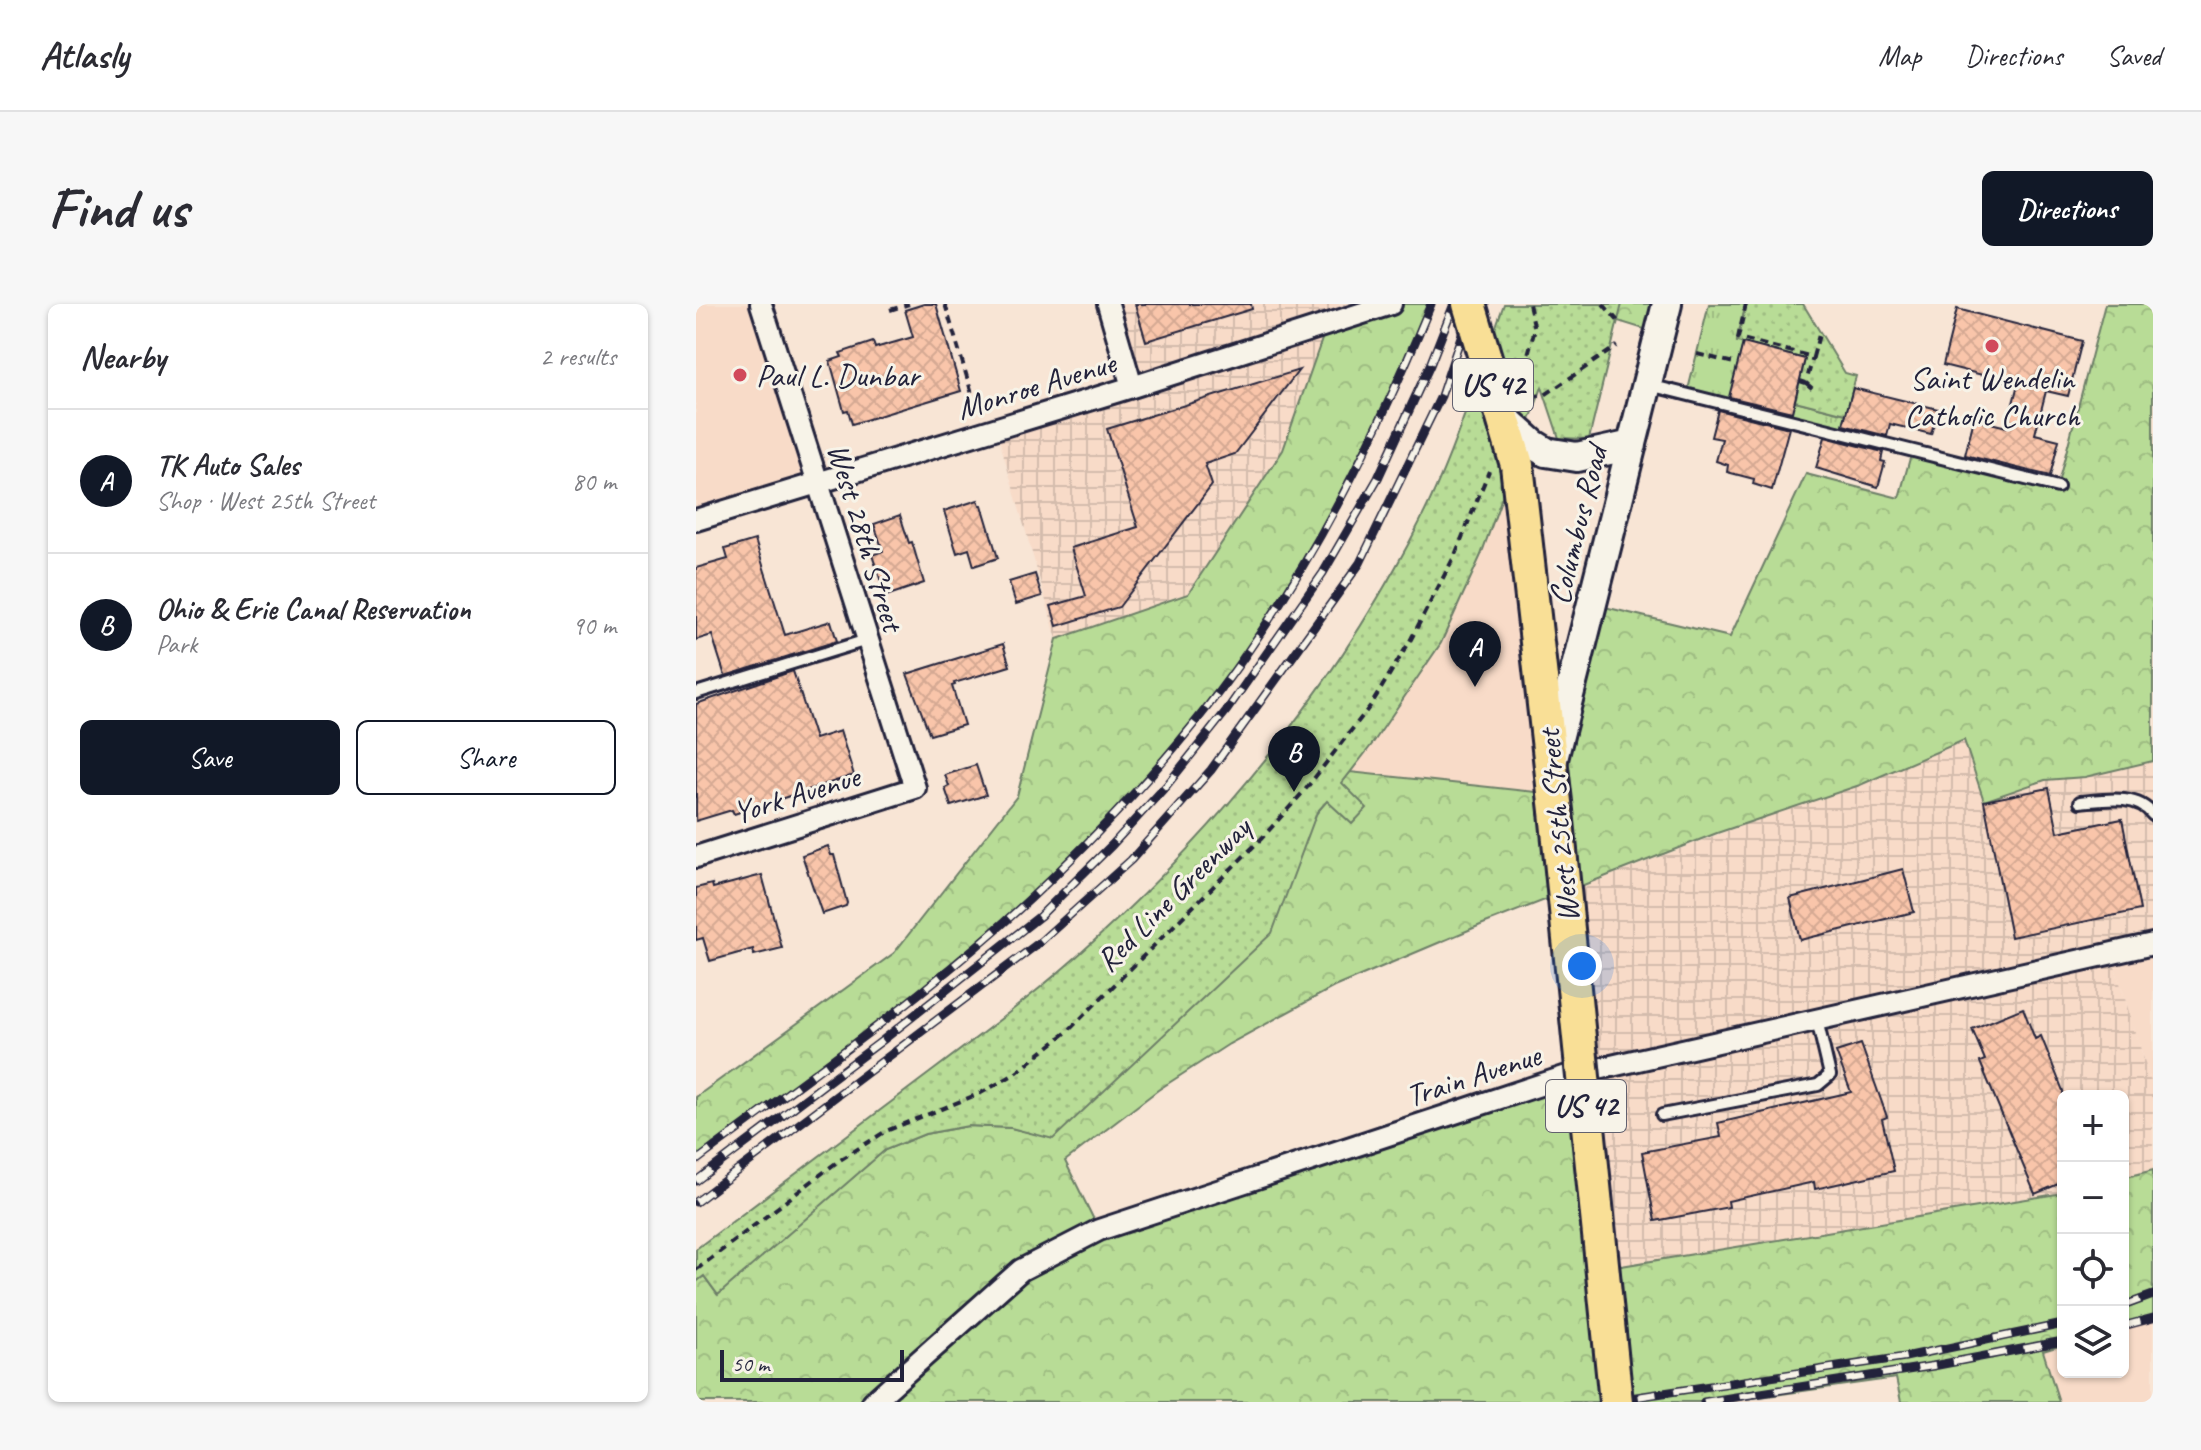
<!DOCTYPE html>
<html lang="en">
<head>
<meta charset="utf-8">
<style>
	body { margin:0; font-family:Caveat,sans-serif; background:#f7f7f7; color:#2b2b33 }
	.controls { position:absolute; right:24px; bottom:24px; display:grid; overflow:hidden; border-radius:12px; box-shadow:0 2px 6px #0004 }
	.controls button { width:72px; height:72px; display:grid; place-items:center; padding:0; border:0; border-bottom:2px solid #e1e1e2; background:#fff; color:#2b2b33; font:40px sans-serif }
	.scale { position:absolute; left:24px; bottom:20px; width:184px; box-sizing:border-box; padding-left:8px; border:4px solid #22223b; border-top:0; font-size:22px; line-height:28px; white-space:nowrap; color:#22223b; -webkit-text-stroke:6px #f7f3e8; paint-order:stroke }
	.you { position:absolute; left:886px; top:662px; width:28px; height:28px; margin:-20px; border:6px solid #fff; border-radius:50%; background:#1a73e8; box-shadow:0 0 0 12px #1a73e833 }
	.badge { display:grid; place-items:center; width:52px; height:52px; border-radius:50%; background:#111827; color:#fff; font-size:26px; font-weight:700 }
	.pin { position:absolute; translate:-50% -66px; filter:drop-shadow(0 2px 4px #0008) }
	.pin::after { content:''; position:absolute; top:42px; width:28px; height:24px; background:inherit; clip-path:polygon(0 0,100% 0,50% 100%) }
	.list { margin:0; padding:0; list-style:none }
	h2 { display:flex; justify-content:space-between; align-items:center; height:104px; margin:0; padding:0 32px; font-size:34px }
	h2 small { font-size:26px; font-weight:400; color:#7c7c81 }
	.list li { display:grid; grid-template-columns:52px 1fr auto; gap:24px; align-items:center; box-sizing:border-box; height:144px; padding:0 32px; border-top:2px solid #e1e1e2 }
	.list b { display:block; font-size:30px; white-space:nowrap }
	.list p { margin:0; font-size:26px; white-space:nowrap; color:#7c7c81 }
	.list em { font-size:26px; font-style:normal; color:#7c7c81 }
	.actions { display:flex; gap:16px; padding:24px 32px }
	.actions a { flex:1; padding:18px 0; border:2px solid #111827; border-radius:12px; text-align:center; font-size:28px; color:#111827 }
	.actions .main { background:#111827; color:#fff }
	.icon { flex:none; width:44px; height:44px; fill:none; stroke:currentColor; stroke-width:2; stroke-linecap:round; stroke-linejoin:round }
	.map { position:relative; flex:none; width:1457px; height:1098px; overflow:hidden; border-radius:12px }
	header { display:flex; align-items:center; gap:48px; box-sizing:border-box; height:112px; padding:0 40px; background:#fff; border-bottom:2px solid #e1e1e2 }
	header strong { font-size:38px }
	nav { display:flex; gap:44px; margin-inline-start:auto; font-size:28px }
	.intro { display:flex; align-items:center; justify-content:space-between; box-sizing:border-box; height:192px; padding:0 48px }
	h1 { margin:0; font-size:56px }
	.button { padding:20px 36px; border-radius:12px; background:#111827; color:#fff; font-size:28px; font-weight:700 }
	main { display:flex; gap:48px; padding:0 48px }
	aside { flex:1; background:#fff; border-radius:12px; box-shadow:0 2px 6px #0004 }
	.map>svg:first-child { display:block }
</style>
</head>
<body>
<header>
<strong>Atlasly</strong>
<nav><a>Map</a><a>Directions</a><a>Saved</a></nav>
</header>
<div class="intro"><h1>Find us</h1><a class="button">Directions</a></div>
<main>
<aside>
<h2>Nearby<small>2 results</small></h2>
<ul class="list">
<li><span class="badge">A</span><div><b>TK Auto Sales</b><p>Shop · West 25th Street</p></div><em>80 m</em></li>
<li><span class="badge">B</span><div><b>Ohio &amp; Erie Canal Reservation</b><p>Park</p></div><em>90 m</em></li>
</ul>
<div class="actions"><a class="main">Save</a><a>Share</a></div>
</aside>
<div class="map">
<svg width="1457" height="1098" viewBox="0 0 1457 1098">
	<defs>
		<pattern id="industrial-grid" width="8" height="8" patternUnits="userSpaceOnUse" patternTransform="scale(2)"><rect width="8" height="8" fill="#f8dbc8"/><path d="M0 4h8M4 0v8" fill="none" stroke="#d4bcad"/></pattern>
		<pattern id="grass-tufts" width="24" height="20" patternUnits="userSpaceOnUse" patternTransform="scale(2)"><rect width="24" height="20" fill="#b8dc96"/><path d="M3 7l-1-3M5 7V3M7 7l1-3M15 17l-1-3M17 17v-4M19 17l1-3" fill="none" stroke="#9ebc82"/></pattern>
		<pattern id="forest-crowns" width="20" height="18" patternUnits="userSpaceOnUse" patternTransform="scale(2)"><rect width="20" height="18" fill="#b8dc96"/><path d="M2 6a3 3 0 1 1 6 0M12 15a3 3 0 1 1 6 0" fill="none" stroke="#9ebc82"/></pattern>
		<pattern id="park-dots" width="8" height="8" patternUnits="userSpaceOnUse" patternTransform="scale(2)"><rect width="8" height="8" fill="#b8dc96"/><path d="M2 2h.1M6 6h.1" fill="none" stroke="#9ebc82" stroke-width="1.8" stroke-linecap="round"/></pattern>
		<pattern id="building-cross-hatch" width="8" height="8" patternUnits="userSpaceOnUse" patternTransform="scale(2)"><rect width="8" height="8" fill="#f9c5aa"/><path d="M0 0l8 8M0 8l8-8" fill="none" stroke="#d5a993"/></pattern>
	</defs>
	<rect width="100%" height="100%" fill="#f8e5d5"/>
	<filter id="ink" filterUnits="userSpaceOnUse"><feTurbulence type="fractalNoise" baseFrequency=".0125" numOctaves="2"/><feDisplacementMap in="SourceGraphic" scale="16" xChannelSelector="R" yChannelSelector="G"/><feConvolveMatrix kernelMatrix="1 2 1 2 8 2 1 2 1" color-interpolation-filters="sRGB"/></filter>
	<g filter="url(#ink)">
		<path fill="#f8dbc8" d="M 0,0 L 65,0 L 121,178 L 0,216 Z
			M 821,161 L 858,491 L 654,468 L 677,439 L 745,339 Z
			M 1457,640 L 1457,784 L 1415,650 Z
			M 1457,1015 L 1457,1098 L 1363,1098 L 1347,1046 L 1367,1041 L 1367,1068 L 1427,1068 L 1427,1023 Z"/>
		<path fill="url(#industrial-grid)" d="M 409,0 L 695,0 L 631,21 L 587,146 L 492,290 L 361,335 L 300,125 L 432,82 Z
			M 1269,436 L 1349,476 L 1389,473 L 1457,457 L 1457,640 L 1415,650 L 1457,784 L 1457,866 L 1427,874 L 1427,792 L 1367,792 L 1367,889 L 907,965 L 869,589 Z"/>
		<path fill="url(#grass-tufts)" stroke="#6d7f68" stroke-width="2" d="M 1013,0 L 1050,0 L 1041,37 L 1047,39 L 1037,81 L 1150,110 L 1145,129 L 991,90 Z"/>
		<path fill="url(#forest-crowns)" stroke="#6d7f68" stroke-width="2" d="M 695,0 L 735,0 C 687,117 631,233 559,337 C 502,422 432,500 359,571 C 250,678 122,765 0,857 L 0,793 L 198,649 L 321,492 L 361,335 L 492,290 L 587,146 L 631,21 Z
			M 907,0 L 971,0 L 964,30 L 922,17 Z
			M 1409,0 L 1457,0 L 1457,457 L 1389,473 L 1349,476 L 1288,497 L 1268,436 L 1164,481 L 1021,529 L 787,620 L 638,683 L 533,740 L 462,786 L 369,857 L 403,926 L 871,772 L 907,965 L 1367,889 L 1367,1041 L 1347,1047 L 1363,1098 L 1205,1098 L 1200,1074 L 1028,1098 L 0,1098 L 0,978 L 8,972 L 21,990 L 189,846 L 229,830 L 272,822 L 315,824 L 357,834 L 654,468 L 858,490 L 896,300 L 1034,333 L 1110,170 L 1203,194 L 1216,147 L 1361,183 Z
			M 1457,866 L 1457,1015 L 1427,1023 L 1427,874 Z"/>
		<path fill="url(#park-dots)" stroke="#6d7f68" stroke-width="2" d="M 808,0 L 926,0 L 893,135 L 863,134 L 846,83 L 785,251 L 745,339 L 677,439 L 646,479 L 671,504 L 656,520 L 631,497 L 621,508 L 576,629 L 357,835 L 315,824 L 272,822 L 229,830 L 189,846 L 22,991 L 8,972 L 0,978 L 0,945 C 73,890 146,835 219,780 C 280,734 343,688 399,636 C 524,522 634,387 714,237 C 754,163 779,79 808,0 Z
			M 1050,0 L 1107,0 L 1149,69 L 1160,72 L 1150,110 L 1099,97 L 1109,55 L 1041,38 Z"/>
		<path fill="url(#building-cross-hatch)" stroke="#22223b" stroke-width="2" d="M 228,0 L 240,0 L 265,87 L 156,120 L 152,106 L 148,107 L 134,57 L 146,53 L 144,49 L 177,38 L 179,44 L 217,33 L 209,6 Z
			M 439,0 L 555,0 L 556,5 L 450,37 Z
			M 1261,5 L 1386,37 L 1372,92 L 1350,87 L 1339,130 L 1363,136 L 1354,172 L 1269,151 L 1278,115 L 1311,123 L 1322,80 L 1247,61 Z
			M 1047,39 L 1109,55 L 1096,108 L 1033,93 Z
			M 603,66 L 539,150 L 509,160 L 516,181 L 423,303 L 361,322 L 355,302 L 390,292 L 375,244 L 442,223 L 411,125 Z
			M 1157,84 L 1242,105 L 1235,130 L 1194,120 L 1191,132 L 1147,121 Z
			M 1022,106 L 1093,124 L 1076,186 L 1057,180 L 1058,175 L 1031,168 L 1032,161 L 1020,157 L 1026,135 L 1015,133 Z
			M 1129,133 L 1187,148 L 1185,157 L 1189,158 L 1182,183 L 1120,164 Z
			M 282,196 L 284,201 L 286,201 L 302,254 L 278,262 L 273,245 L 261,249 L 248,207 Z
			M 204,211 L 213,239 L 216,238 L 228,279 L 190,292 L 176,251 L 187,247 L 178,220 Z
			M 59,236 L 89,331 L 135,317 L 141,337 L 29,372 L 16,331 L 0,336 L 0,264 L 32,255 L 29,245 Z
			M 339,270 L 346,292 L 320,300 L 313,278 Z
			M 307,340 L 314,362 L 258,379 L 259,381 L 256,382 L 268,421 L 234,431 L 211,370 Z
			M 97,367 L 119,435 L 144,427 L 158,471 L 38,510 L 36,506 L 0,517 L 0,400 Z
			M 280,461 L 290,491 L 255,502 L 249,484 L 253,482 L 249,471 Z
			M 1353,484 L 1362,528 L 1426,515 L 1444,606 L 1315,633 L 1288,497 Z
			M 132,542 L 135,551 L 138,551 L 151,599 L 150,602 L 126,610 L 106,551 Z
			M 1207,565 L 1218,608 L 1104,636 L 1094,594 Z
			M 66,571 L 86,644 L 58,651 L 57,645 L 14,657 L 7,634 L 0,636 L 0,584 L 16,580 L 17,584 Z
			M 1327,704 L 1339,735 L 1345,732 L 1367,787 L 1367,878 L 1339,890 L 1284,758 L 1289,756 L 1276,725 Z
			M 1165,740 L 1191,813 L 1186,815 L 1198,867 L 1119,885 L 1118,878 L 1032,897 L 1033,903 L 959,917 L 946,848 L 1025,833 L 1022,819 L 1155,788 L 1140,748 Z"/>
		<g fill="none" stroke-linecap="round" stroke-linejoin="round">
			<defs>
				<path id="lane" d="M 953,81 L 1362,183
					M 0,389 L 171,336
					M 1384,498 C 1407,496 1441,489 1457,511
					M 966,811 L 1122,781 L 1134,771 L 1121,716"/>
				<path id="street" d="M 412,0 L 436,83
					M 0,216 L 436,83 L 695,0
					M 0,553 L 219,484 L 65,0
					M 177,1098 L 325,966 L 403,926 L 871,772 L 1457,640"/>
				<path id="secondary" d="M 850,148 L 881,153 L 936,141
					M 857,455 L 971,0"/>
				<path id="primary" d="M 821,161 L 860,507"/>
			</defs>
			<use href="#lane" stroke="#22223b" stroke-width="16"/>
			<use href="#street" stroke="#22223b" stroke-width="26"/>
			<use href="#secondary" stroke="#22223b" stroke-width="34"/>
			<use href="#primary" stroke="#22223b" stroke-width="38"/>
			<path stroke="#22223b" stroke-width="4" stroke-dasharray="8 6" stroke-linecap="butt" d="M 249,0 L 276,90
				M 907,0 L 922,17 L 927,19
				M 1050,0 L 1042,34 L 1117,53 L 1124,27
				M 194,6 L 213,0
				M 1001,50 L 1042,60
				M 825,76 L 839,25 L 833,0
				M 1104,77 L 1110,79 L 1117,53
				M 1110,79 L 1117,85
				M 836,92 L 849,91 L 921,42
				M 0,966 L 141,858 L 190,827 L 285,789 L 319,770 L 372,727 L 566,534 L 609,486 L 675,401 L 714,337 L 759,251 L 793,167"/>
			<use href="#lane" stroke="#f7f3e8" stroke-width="10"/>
			<use href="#street" stroke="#f7f3e8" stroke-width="20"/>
			<use href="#secondary" stroke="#f7f3e8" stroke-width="28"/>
			<use href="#primary" stroke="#f9df96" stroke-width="32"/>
			<defs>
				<path id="rail" d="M 0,857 C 122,765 250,678 359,571 C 432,500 502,422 559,337 C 631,232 687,117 735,0
					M 0,877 L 187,736 L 344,612 L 416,541 L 471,481 L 531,406 L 627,269 L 682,174 L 734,61 L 758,0
					M 0,898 L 344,638 L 435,556 L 515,466 L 664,259 L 745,92 L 776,0
					M 1427,1002 L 1457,991
					M 1427,1022 L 1457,1014
					M 907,1098 L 1209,1053 L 1367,1020
					M 1008,1098 L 1237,1062 L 1367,1037"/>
			</defs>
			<use href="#rail" stroke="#22223b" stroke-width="9"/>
			<use href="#rail" stroke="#f7f3e8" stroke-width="6" stroke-dasharray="18" stroke-linecap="butt"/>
			<defs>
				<path id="secondary-bridge" d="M 807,113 L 837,140 L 850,148"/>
				<path id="primary-bridge" d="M 773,0 L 821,161
					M 860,507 L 920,1098"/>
			</defs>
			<use href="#secondary-bridge" stroke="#22223b" stroke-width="34" stroke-linecap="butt"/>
			<use href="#primary-bridge" stroke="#22223b" stroke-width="38" stroke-linecap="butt"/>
			<use href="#secondary-bridge" stroke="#f7f3e8" stroke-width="28"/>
			<use href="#primary-bridge" stroke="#f9df96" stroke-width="32"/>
		</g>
	</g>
	<g fill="#d1495b" stroke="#f7f3e8" stroke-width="3">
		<circle cx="1296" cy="42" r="8"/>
		<circle cx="44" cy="71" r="8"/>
	</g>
	<g text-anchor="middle" stroke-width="6" stroke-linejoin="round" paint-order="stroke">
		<g fill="#f7f3e8" stroke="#62616f" stroke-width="2">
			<rect x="757" y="55" width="80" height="52" rx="6"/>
			<rect x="850" y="776" width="80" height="52" rx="6"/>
		</g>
		<g font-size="30" font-weight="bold" fill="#22223b">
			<text x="797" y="91">US 42</text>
			<text x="890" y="812">US 42</text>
		</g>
		<g font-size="32" fill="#22223b" stroke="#f7f3e8" text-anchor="start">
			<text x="60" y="82">Paul L. Dunbar</text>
			<text x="1296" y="85" text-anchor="middle">Saint Wendelin<tspan x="1296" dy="37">Catholic Church</tspan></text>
		</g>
		<g font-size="32" fill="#22223b" stroke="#f7f3e8">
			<text transform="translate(340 81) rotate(-17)" y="11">Monroe Avenue</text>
			<text transform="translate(881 221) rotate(-76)" y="11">Columbus Road</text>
			<text transform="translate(170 233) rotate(73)" y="11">West 28th Street</text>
			<text transform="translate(100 490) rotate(-17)" y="11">York Avenue</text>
			<text transform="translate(862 522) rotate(-96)" y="11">West 25th Street</text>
			<text transform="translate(477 590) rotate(-45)" y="11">Red Line Greenway</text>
			<text transform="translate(777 771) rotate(-18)" y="11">Train Avenue</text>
		</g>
	</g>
</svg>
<div class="controls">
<button>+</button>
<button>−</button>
<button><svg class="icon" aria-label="locate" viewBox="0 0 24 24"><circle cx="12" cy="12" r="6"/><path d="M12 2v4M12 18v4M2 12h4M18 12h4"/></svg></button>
<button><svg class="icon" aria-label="layers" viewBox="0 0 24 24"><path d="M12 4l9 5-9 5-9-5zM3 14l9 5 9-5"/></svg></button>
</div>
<div class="scale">50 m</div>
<div class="you"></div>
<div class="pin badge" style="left:779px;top:383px">A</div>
<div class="pin badge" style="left:598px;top:488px">B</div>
</div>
</main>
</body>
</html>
